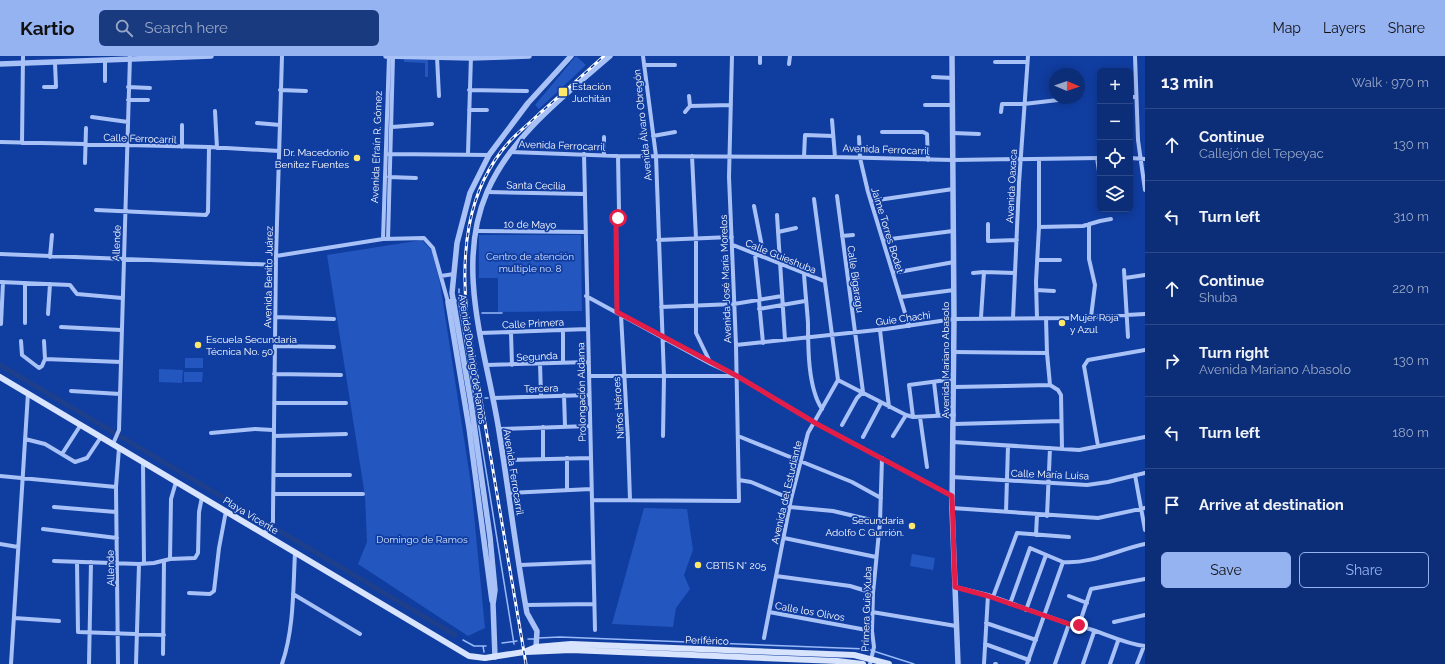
<!DOCTYPE html>
<html lang="en">
<head>
<meta charset="utf-8">
<style>
	body { margin:0; font-family:Raleway,sans-serif; background:#1a3a80; color:#f1f3f6 }
	.controls { position:absolute; right:12px; top:12px; display:grid; overflow:hidden; border-radius:6px; box-shadow:0 2px 10px #0003 }
	.controls button { width:36px; height:36px; display:grid; place-items:center; padding:0; border:0; border-bottom:1px solid #2c4a8a; background:#0c2e78; color:#f1f3f6; font:20px sans-serif }
	.compass { position:absolute; left:1049px; top:12px; width:36px; height:36px; border-radius:50%; background:#0c2e78; box-shadow:0 2px 10px #0003; rotate:92deg }
	.stop { position:absolute; width:12px; height:12px; margin:-9px; border:3px solid #e11d48; border-radius:50%; background:#fff }
	.stop.end { background:#e11d48; border-color:#fff; box-shadow:0 1px 4px #0008 }
	.list { margin:0; padding:0; list-style:none }
	h2 { display:flex; justify-content:space-between; align-items:center; height:52px; margin:0; padding:0 16px; font-size:17px }
	h2 small { font-size:13px; font-weight:400; color:#9aa8c6 }
	.list li { display:grid; grid-template-columns:26px 1fr auto; gap:12px; align-items:center; box-sizing:border-box; height:72px; padding:0 16px; border-top:1px solid #2c4a8a }
	.list b { display:block; font-size:15px; white-space:nowrap }
	.list p { margin:0; font-size:13px; white-space:nowrap; color:#9aa8c6 }
	.list em { font-size:13px; font-style:normal; color:#9aa8c6 }
	.actions { display:flex; gap:8px; padding:12px 16px }
	.actions a { flex:1; padding:9px 0; border:1px solid #95b2f1; border-radius:6px; text-align:center; font-size:14px; color:#95b2f1 }
	.actions .main { background:#95b2f1; color:#111 }
	.icon { flex:none; width:22px; height:22px; fill:none; stroke:currentColor; stroke-width:2; stroke-linecap:round; stroke-linejoin:round }
	.map { position:relative; flex:none; width:1145px; height:608px; overflow:hidden }
	header { display:flex; align-items:center; gap:24px; box-sizing:border-box; height:56px; padding:0 20px; background:#95b2f1; color:#111 }
	header strong { font-size:19px }
	nav { display:flex; gap:22px; margin-inline-start:auto; font-size:14px }
	.search { width:280px; height:36px; background:#1a3a80; display:flex; align-items:center; gap:10px; box-sizing:border-box; padding:0 14px; border-radius:6px; color:#9aa8c6; font-size:15px }
	main { display:flex }
	aside { flex:1; background:#0c2e78 }
	.map>svg:first-child { display:block }
</style>
</head>
<body>
<header>
<strong>Kartio</strong>
<div class="search"><svg class="icon" aria-label="search" viewBox="0 0 24 24"><circle cx="10" cy="10" r="6"/><path d="M15 15l6 6"/></svg>Search here</div>
<nav><a>Map</a><a>Layers</a><a>Share</a></nav>
</header>
<main>
<div class="map">
<svg width="1145" height="608" viewBox="0 0 1145 608">
	<rect width="100%" height="100%" fill="#103da0"/>
	<path fill="#2356bf" d="M 576,0 L 586,9 L 539,53 L 535,49 Z
		M 404,3 L 428,4 L 428,21 L 425,21 L 425,7 L 404,6 Z
		M 479,179 L 581,179 L 582,255 L 498,256 L 498,222 L 479,222 Z
		M 422,184 L 432,195 L 440,227 L 471,428 L 485,572 L 468,580 L 358,508 L 367,486 L 365,440 L 327,199 Z
		M 185,302 L 203,302 L 203,312 L 185,312 Z
		M 159,313 L 183,314 L 182,327 L 159,326 Z
		M 184,316 L 203,316 L 202,326 L 184,326 Z
		M 644,452 L 687,453 L 693,494 L 684,519 L 690,533 L 676,552 L 673,571 L 612,568 Z
		M 912,498 L 935,502 L 933,514 L 910,510 Z"/>
	<g fill="none" stroke-linecap="round" stroke-linejoin="round">
		<path stroke="#99baf9" stroke-width="1.5" d="M 459,233 L 459,248 L 514,588
			M 482,257 L 502,257
			M 485,342 L 488,342
			M 538,582 L 560,581 L 867,593 L 914,608
			M 528,583 L 534,583
			M 463,584 L 474,590 L 486,590
			M 502,587 L 517,585
			M 483,590 L 484,596"/>
		<path stroke="#1e3f8b" stroke-width="5" d="M 0,309 L 455,579"/>
		<path stroke="#a8c1f6" stroke-width="4" d="M 643,0 L 656,100 L 664,321 L 663,380
			M 760,0 L 760,7
			M 1135,0 L 1138,84 L 1145,134
			M 437,1 L 439,40
			M 995,6 L 1027,6
			M 789,8 L 790,0
			M 644,9 L 675,9
			M 933,21 L 953,22
			M 105,25 L 105,4
			M 44,31 L 56,31 L 56,30 L 55,7
			M 128,31 L 150,32
			M 280,34 L 306,35
			M 469,34 L 527,35
			M 689,40 L 690,50 L 731,49
			M 1130,41 L 1136,41
			M 128,44 L 148,44
			M 925,49 L 953,49
			M 469,54 L 487,54
			M 215,55 L 217,92
			M 685,56 L 690,50
			M 1001,56 L 1002,48 L 1024,48 L 1075,42
			M 92,61 L 128,66
			M 832,64 L 835,101
			M 257,67 L 280,69
			M 392,71 L 432,68
			M 882,76 L 923,76 L 927,78 L 928,104
			M 953,77 L 979,78
			M 653,80 L 675,76
			M 859,81 L 860,102 L 868,136 L 909,270
			M 0,86 L 209,91 L 279,95
			M 22,87 L 23,0
			M 182,91 L 182,69
			M 511,96 L 618,100 L 835,101 L 952,104 L 1100,102
			M 468,97 L 471,0
			M 389,98 L 489,99
			M 584,98 L 595,574
			M 604,99 L 604,81
			M 692,100 L 696,182 L 696,277 L 711,308
			M 804,101 L 805,79 L 833,80
			M 1097,102 L 1100,122
			M 1130,102 L 1145,103
			M 85,107 L 86,72
			M 389,121 L 416,122
			M 487,136 L 584,138
			M 837,140 L 863,336 L 857,342 L 842,369
			M 871,145 L 953,133
			M 754,150 L 764,201
			M 96,154 L 206,159 L 208,156 L 209,91
			M 777,159 L 785,284
			M 988,168 L 988,185 L 1017,184
			M 1089,168 L 1089,203 L 1095,229 L 1091,261
			M 1039,171 L 1083,170 L 1100,165 L 1111,163
			M 476,175 L 585,176
			M 778,176 L 796,172
			M 842,180 L 853,179
			M 383,183 L 389,0
			M 388,183 L 393,1
			M 658,184 L 732,181
			M 883,184 L 953,175
			M 733,189 L 824,225
			M 0,198 L 276,209
			M 755,198 L 760,244
			M 276,200 L 383,183 L 424,182 L 433,192 L 448,246
			M 50,201 L 52,179
			M 1037,204 L 1060,204
			M 1124,214 L 1128,281
			M 893,217 L 954,206
			M 973,217 L 984,216
			M 804,218 C 805,234 807,251 808,267 C 808,292 808,332 822,353
			M 441,220 L 454,218
			M 1125,222 L 1145,219
			M 0,226 L 70,229 L 77,238 L 122,242
			M 1036,234 L 1054,235
			M 586,240 L 711,308 L 737,320 L 817,368 L 952,440
			M 901,241 L 954,234
			M 759,245 L 763,287
			M 661,251 L 734,248 L 782,240
			M 759,253 L 805,245
			M 617,257 L 616,171 L 619,154 L 618,100
			M 48,258 L 50,228
			M 621,259 L 628,385 L 630,444
			M 275,261 L 334,263
			M 981,261 L 984,216 L 1015,217
			M 1013,262 L 1019,127 L 1028,0
			M 1037,262 L 1036,226 L 1039,171 L 1039,103
			M 1046,262 L 1047,297 L 1050,329
			M 25,267 L 25,227
			M 1,268 L 3,226
			M 61,271 L 121,274
			M 563,274 L 563,306
			M 880,274 L 889,351
			M 480,277 L 588,273
			M 511,277 L 512,309
			M 21,285 L 22,299 L 39,312 L 42,310 L 45,303 L 44,285
			M 736,289 L 886,273 L 954,263 L 1070,262 L 1145,258
			M 275,290 L 334,291
			M 954,296 L 1047,297
			M 45,303 L 121,306
			M 540,307 L 541,340
			M 486,309 L 589,306
			M 274,318 L 341,319
			M 589,320 L 735,320
			M 838,324 L 906,359 L 913,361 L 954,359
			M 934,326 L 938,360
			M 954,331 L 1050,329 L 1058,334 L 1061,339 L 1062,392
			M 71,335 L 120,338
			M 564,339 L 565,370
			M 493,342 L 589,339
			M 274,347 L 346,347
			M 913,361 L 909,329 L 954,323
			M 920,361 L 927,411
			M 954,368 L 1061,365
			M 543,371 L 543,403
			M 499,373 L 590,370
			M 211,377 L 255,373 L 273,374
			M 274,380 L 346,378
			M 738,380 L 852,426 L 881,442
			M 893,380 L 906,359
			M 863,381 L 881,347
			M 25,383 L 45,388 L 75,406 L 87,402 L 101,381
			M 953,386 L 1079,394 L 1145,381
			M 113,388 L 119,374 L 130,0
			M 1098,390 L 1084,310 L 1088,304 L 1145,294
			M 62,398 L 80,370
			M 567,402 L 567,433
			M 503,404 L 591,402
			M 143,406 L 144,508
			M 274,419 L 350,419
			M 1135,419 L 1145,474
			M 0,420 L 116,431
			M 952,421 L 1087,429 L 1108,426 L 1145,417
			M 739,424 L 751,426 L 791,443
			M 509,437 L 591,433
			M 273,438 L 363,438
			M 592,444 L 739,445 L 736,289 L 729,121 L 732,0
			M 54,451 L 116,456
			M 790,451 L 833,455 L 880,466
			M 952,452 L 1098,462 L 1145,452
			M 1006,456 L 1008,390
			M 1047,460 L 1050,392
			M 43,473 L 117,482
			M 264,478 L 273,466 L 273,457 L 276,200 L 282,0
			M 1036,479 L 1037,459
			M 784,482 L 876,501
			M 0,488 L 18,491
			M 170,503 L 171,443 L 176,426
			M 54,505 L 139,508 L 154,507 L 170,503 L 195,502 L 198,497 L 199,456 L 202,441
			M 77,506 L 78,576 L 164,579
			M 1063,506 C 1092,508 1117,494 1145,488
			M 520,509 L 593,506
			M 776,520 L 850,530 L 873,537
			M 955,531 L 988,539 L 1069,568 C 1095,571 1118,587 1145,590
			M 189,537 L 210,538 L 214,535 L 219,492 L 226,455
			M 293,538 L 360,578
			M 1069,540 L 1087,547
			M 993,541 L 1017,477 L 1069,481
			M 1010,548 L 1030,492 L 1063,506 L 1027,608
			M 526,549 L 594,548
			M 1026,554 L 1046,499
			M 769,556 L 872,575
			M 872,556 L 956,570
			M 14,562 L 59,565
			M 1114,566 L 1145,559
			M 986,567 L 1036,584
			M 1079,569 L 1091,533 L 1145,523
			M 764,582 L 791,443 L 808,377 L 838,324 L 814,143
			M 985,588 L 1029,604
			M 163,598 L 164,505
			M 11,608 L 28,337
			M 89,608 L 91,506
			M 118,608 L 116,431 L 119,392
			M 136,608 L 139,508
			M 282,608 C 294,573 293,534 295,497
			M 870,608 L 874,591 L 872,575 L 873,537 L 880,466 L 882,402
			M 984,608 L 988,539
			M 995,608 L 996,608
			M 1055,608 L 1069,568
			M 1083,608 L 1094,576
			M 1110,608 L 1118,585
			M 1137,608 L 1144,590"/>
		<path stroke="#a8c1f6" stroke-width="5.5" d="M 386,0 L 471,2 L 529,0
			M 952,0 L 954,263 L 952,452 L 958,608
			M 0,8 L 211,0
			M 454,245 L 448,246 L 469,372 L 492,545
			M 536,591 L 537,575 L 527,557 C 516,497 509,436 499,375 C 487,298 454,212 487,136 C 511,80 565,39 610,0
			M 495,601 L 493,548 L 495,534 L 490,481 L 471,347 L 452,237 L 457,187 L 470,137 L 489,99 L 528,47 L 571,0"/>
		<path stroke="#d8e4fe" stroke-width="6" d="M 0,321 L 469,600 L 485,602 L 524,596 L 536,591 L 571,588 L 854,599 L 889,608
			M 526,596 L 571,594 L 837,605 L 863,608"/>
		<defs>
			<path id="rail" d="M 526,608 L 467,262 C 461,200 465,135 509,86 C 518,76 530,67 540,57 C 562,38 583,19 604,0"/>
		</defs>
		<use href="#rail" stroke="#fff" stroke-width="3"/>
		<use href="#rail" stroke="#103da0" stroke-width="1.5" stroke-dasharray="4.5" stroke-linecap="butt"/>
	</g>
	<g fill="none" stroke-linecap="round" stroke-linejoin="round">
		<path stroke="#e11d48" stroke-width="5" d="M 618,162 L 616,171 L 617,256 L 737,320 L 817,368 L 952,440 L 955,531 L 988,540 L 1069,568 L 1079,569"/>
	</g>
	<g fill="#ffe76c" stroke="#103da0" stroke-width="1.5">
		<rect x="558" y="31" width="10" height="10" rx="2"/>
		<circle cx="357" cy="102" r="4"/>
		<circle cx="1062" cy="267" r="4"/>
		<circle cx="198" cy="289" r="4"/>
		<circle cx="912" cy="470" r="4"/>
		<circle cx="698" cy="509" r="4"/>
	</g>
	<g text-anchor="middle" stroke-width="3.5" stroke-linejoin="round" paint-order="stroke">
		<g font-size="10" fill="#fff" stroke="#103da0" text-anchor="start">
			<text x="572" y="34">Estación<tspan x="572" dy="12">Juchitán</tspan></text>
			<text x="349" y="100" text-anchor="end">Dr. Macedonio<tspan x="349" dy="12">Benítez Fuentes</tspan></text>
			<text x="1070" y="265">Mujer Roja<tspan x="1070" dy="12">y Azul</tspan></text>
			<text x="206" y="287">Escuela Secundaria<tspan x="206" dy="12">Técnica No. 50</tspan></text>
			<text x="904" y="468" text-anchor="end">Secundaria<tspan x="904" dy="12">Adolfo C Gurrión.</tspan></text>
			<text x="706" y="513">CBTIS N° 205</text>
		</g>
		<g font-size="10" fill="#fff" stroke="#103da0">
			<text transform="translate(642 69) rotate(-96)" y="4">Avenida Álvaro Obregón</text>
			<text transform="translate(140 82) rotate(2)" y="4">Calle Ferrocarril</text>
			<text transform="translate(562 89) rotate(2)" y="4">Avenida Ferrocarril</text>
			<text transform="translate(376 91) rotate(-88)" y="4">Avenida Efraín R. Gómez</text>
			<text transform="translate(886 93) rotate(2)" y="4">Avenida Ferrocarril</text>
			<text transform="translate(536 129) rotate(1)" y="4">Santa Cecilia</text>
			<text transform="translate(1011 130) rotate(-87)" y="4">Avenida Oaxaca</text>
			<text transform="translate(530 168) rotate(1)" y="4">10 de Mayo</text>
			<text transform="translate(888 174) rotate(73)" y="4">Jaime Torres Bodet</text>
			<text transform="translate(116 187) rotate(-88)" y="4">Allende</text>
			<text transform="translate(781 200) rotate(22)" y="4">Calle Guieshuba</text>
			<text transform="translate(268 221) rotate(-89)" y="4">Avenida Benito Juárez</text>
			<text transform="translate(725 223) rotate(-92)" y="4">Avenida José María Morelos</text>
			<text transform="translate(856 223) rotate(82)" y="4">Calle Bigaragu</text>
			<text transform="translate(903 262) rotate(-8)" y="4">Guie Chachi</text>
			<text transform="translate(533 267) rotate(-3)" y="4">Calle Primera</text>
			<text transform="translate(537 300) rotate(-3)" y="4">Segunda</text>
			<text transform="translate(473 303) rotate(81)" y="4">Avenida Domingo de Ramos</text>
			<text transform="translate(945 304) rotate(-90)" y="4">Avenida Mariano Abasolo</text>
			<text transform="translate(541 332) rotate(-2)" y="4">Tercera</text>
			<text transform="translate(581 336) rotate(-91)" y="4">Prolongación Aldama</text>
			<text transform="translate(618 352) rotate(-94)" y="4">Niños Héroes</text>
			<text transform="translate(514 416) rotate(81)" y="4">Avenida Ferrocarril</text>
			<text transform="translate(1050 418) rotate(2)" y="4">Calle María Luisa</text>
			<text transform="translate(786 436) rotate(-77)" y="4">Avenida del Estudiante</text>
			<text transform="translate(251 459) rotate(31)" y="4">Playa Vicente</text>
			<text transform="translate(110 512) rotate(-91)" y="4">Allende</text>
			<text transform="translate(866 553) rotate(-88)" y="4">Primera Guie Xuba</text>
			<text transform="translate(810 555) rotate(10)" y="4">Calle los Olivos</text>
			<text transform="translate(707 584) rotate(2)" y="4">Periférico</text>
		</g>
		<g font-size="10" fill="#d1e0fe" stroke="#103da0">
			<text x="530" y="204">Centro de atención<tspan x="530" dy="12">multiple no. 8</tspan></text>
			<text x="422" y="487">Domingo de Ramos</text>
		</g>
	</g>
</svg>
<div class="controls">
<button>+</button>
<button>−</button>
<button><svg class="icon" aria-label="locate" viewBox="0 0 24 24"><circle cx="12" cy="12" r="6"/><path d="M12 2v4M12 18v4M2 12h4M18 12h4"/></svg></button>
<button><svg class="icon" aria-label="layers" viewBox="0 0 24 24"><path d="M12 4l9 5-9 5-9-5zM3 14l9 5 9-5"/></svg></button>
</div>
<svg class="compass" viewBox="-18 -18 36 36"><path d="M0-13l5 13h-10z" fill="#e53935"/><path d="M0 13l5-13h-10z" fill="#9aa8c6"/></svg>
<div class="stop" style="left:618px;top:162px"></div>
<div class="stop end" style="left:1079px;top:569px"></div>
</div>
<aside>
<h2>13 min<small>Walk · 970 m</small></h2>
<ul class="list">
<li><svg class="icon" aria-label="ahead" viewBox="0 0 24 24"><path d="M12 20V5M6 11l6-6 6 6"/></svg><div><b>Continue</b><p>Callejón del Tepeyac</p></div><em>130 m</em></li>
<li><svg class="icon" aria-label="left" viewBox="0 0 24 24"><path d="M17 20v-9H6M10 6l-5 5 5 5"/></svg><div><b>Turn left</b></div><em>310 m</em></li>
<li><svg class="icon" aria-label="ahead" viewBox="0 0 24 24"><path d="M12 20V5M6 11l6-6 6 6"/></svg><div><b>Continue</b><p>Shuba</p></div><em>220 m</em></li>
<li><svg class="icon" aria-label="right" viewBox="0 0 24 24"><path d="M7 20v-9h11M14 6l5 5-5 5"/></svg><div><b>Turn right</b><p>Avenida Mariano Abasolo</p></div><em>130 m</em></li>
<li><svg class="icon" aria-label="left" viewBox="0 0 24 24"><path d="M17 20v-9H6M10 6l-5 5 5 5"/></svg><div><b>Turn left</b></div><em>180 m</em></li>
<li><svg class="icon" aria-label="arrive" viewBox="0 0 24 24"><path d="M6 21V4h12l-3 4 3 4H6"/></svg><div><b>Arrive at destination</b></div></li>
</ul>
<div class="actions"><a class="main">Save</a><a>Share</a></div>
</aside>
</main>
</body>
</html>
